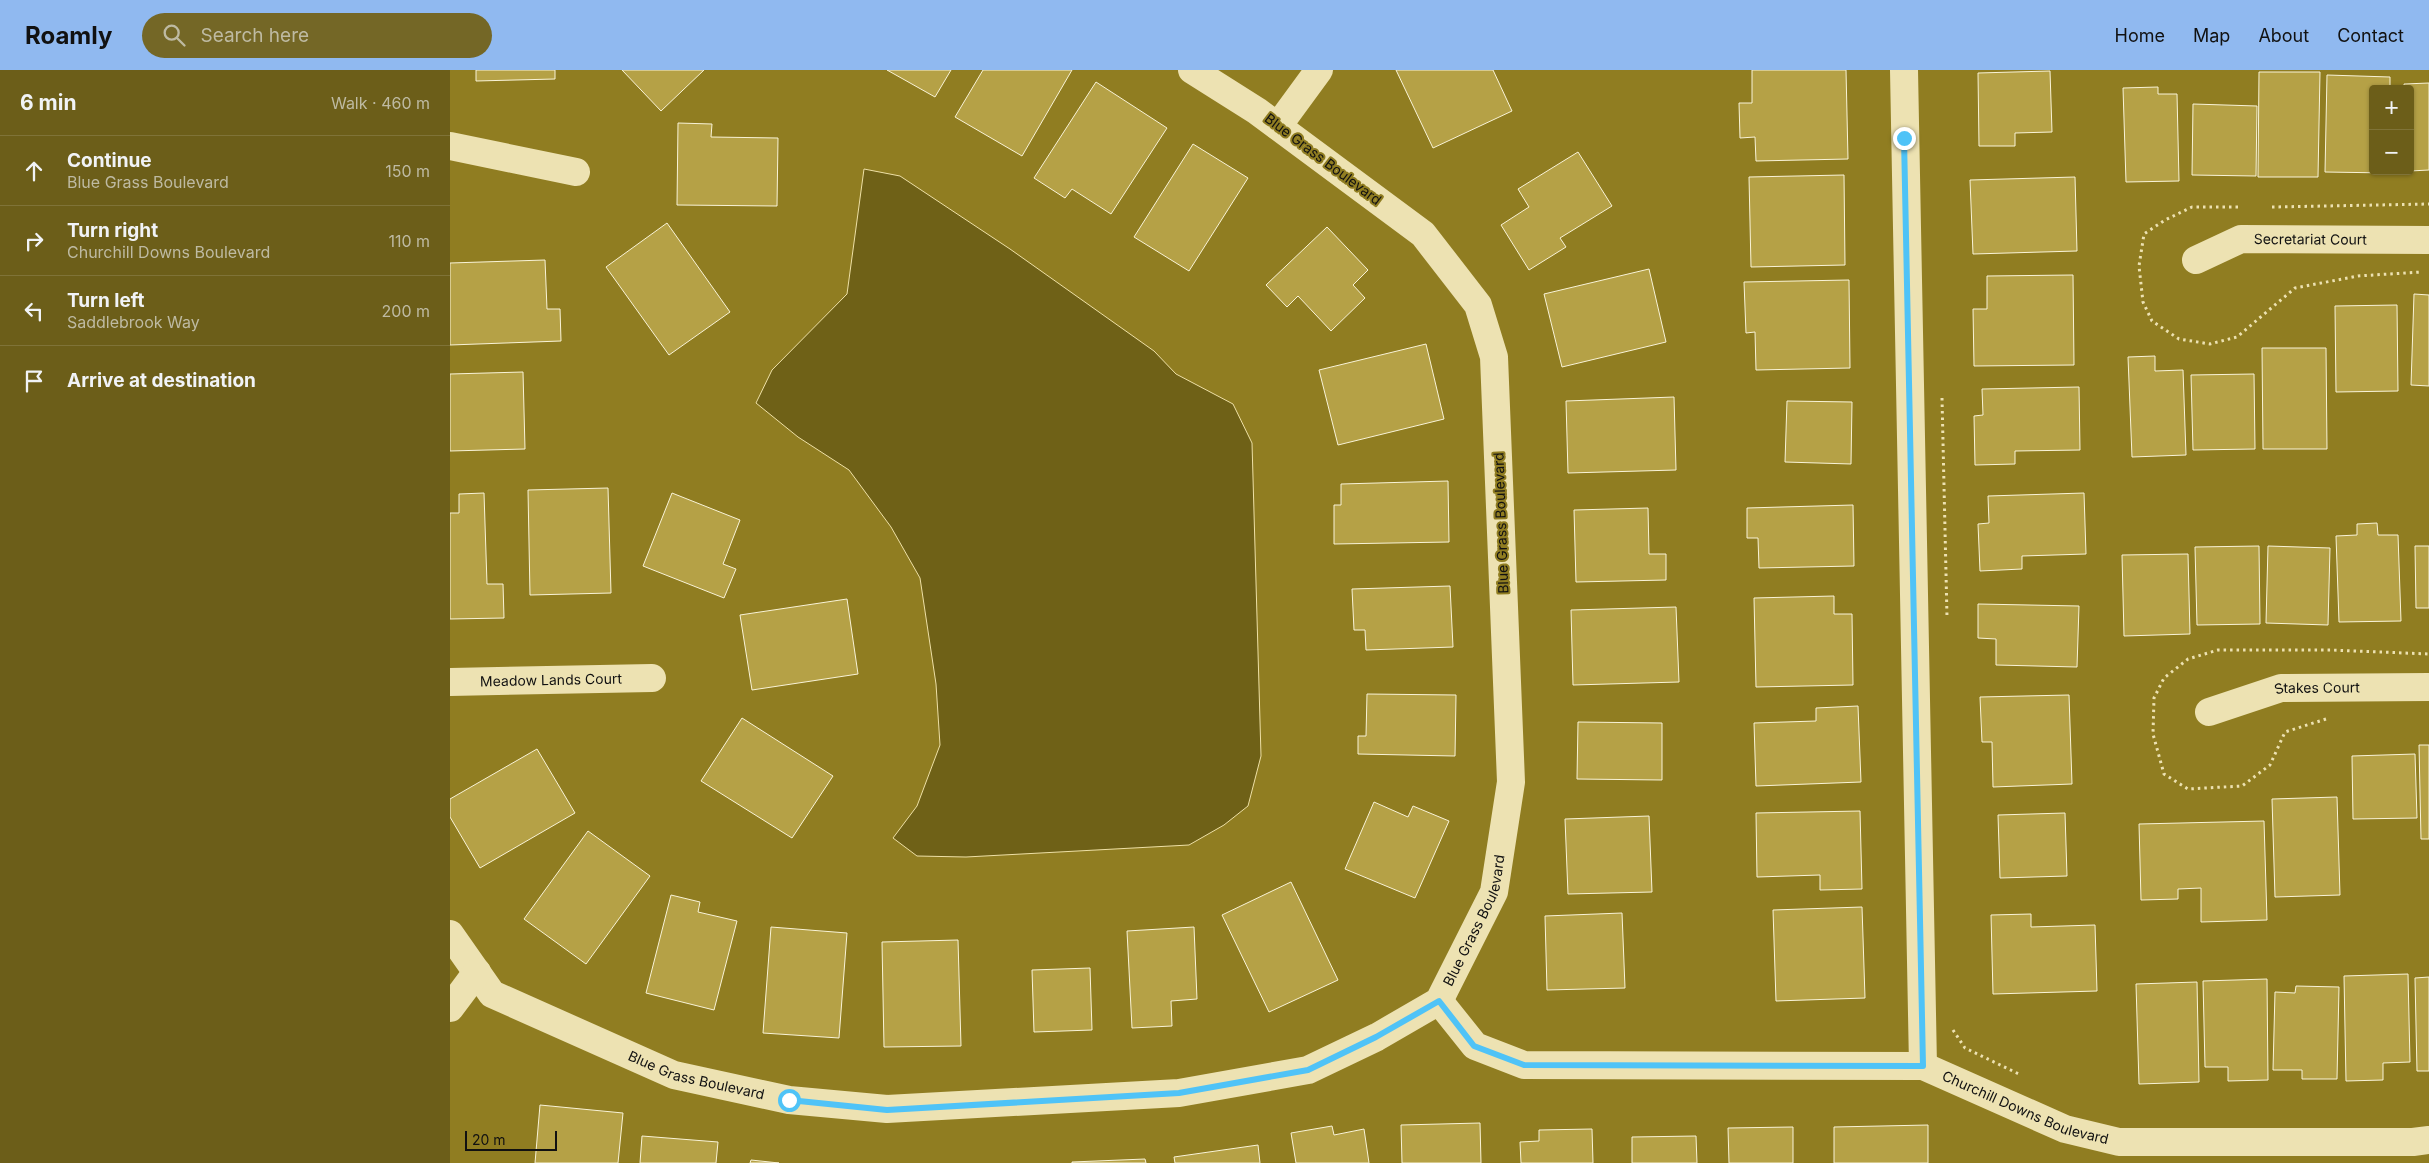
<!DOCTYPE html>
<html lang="en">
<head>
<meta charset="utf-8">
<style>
	body { margin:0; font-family:Inter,sans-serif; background:#746726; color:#f1f3f6 }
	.controls { position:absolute; right:15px; top:15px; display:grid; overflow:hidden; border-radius:5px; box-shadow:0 1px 4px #0004 }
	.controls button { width:45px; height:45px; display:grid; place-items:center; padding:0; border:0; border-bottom:1px solid #7f7338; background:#6c5e19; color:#f1f3f6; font:25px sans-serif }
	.scale { position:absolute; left:15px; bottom:12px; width:92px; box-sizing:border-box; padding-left:5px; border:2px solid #111; border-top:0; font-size:14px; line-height:18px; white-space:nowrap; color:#111; -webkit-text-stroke:4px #907d21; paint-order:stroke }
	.stop { position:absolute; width:15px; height:15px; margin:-11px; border:4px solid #4fc3f7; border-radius:50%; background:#fff }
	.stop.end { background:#4fc3f7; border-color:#fff; box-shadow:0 1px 5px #0008 }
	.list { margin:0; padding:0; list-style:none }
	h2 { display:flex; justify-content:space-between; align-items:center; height:65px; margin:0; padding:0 20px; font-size:21px }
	h2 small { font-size:16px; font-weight:400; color:#bebaa2 }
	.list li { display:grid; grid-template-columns:32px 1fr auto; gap:15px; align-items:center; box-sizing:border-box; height:70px; padding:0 20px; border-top:1px solid #7f7338 }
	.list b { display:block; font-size:19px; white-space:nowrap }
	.list p { margin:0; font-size:16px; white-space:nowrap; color:#bebaa2 }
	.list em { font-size:16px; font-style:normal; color:#bebaa2 }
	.icon { flex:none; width:28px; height:28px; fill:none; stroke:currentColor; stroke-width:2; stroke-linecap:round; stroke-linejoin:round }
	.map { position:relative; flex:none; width:1979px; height:1093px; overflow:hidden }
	header { display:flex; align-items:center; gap:30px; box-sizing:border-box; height:70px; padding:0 25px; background:#90b9f0; color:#111 }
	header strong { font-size:24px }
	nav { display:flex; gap:28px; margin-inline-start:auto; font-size:18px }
	.search { width:350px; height:45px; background:#746726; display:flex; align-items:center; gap:12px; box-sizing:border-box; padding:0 18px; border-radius:28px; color:#bebaa2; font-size:19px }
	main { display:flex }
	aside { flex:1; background:#6c5e19 }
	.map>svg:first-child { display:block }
</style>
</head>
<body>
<header>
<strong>Roamly</strong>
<div class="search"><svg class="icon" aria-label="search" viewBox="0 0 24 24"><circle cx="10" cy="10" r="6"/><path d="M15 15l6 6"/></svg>Search here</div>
<nav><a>Home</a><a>Map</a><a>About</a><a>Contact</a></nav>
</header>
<main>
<aside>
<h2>6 min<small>Walk · 460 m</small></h2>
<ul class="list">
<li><svg class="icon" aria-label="ahead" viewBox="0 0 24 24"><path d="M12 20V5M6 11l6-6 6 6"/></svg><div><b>Continue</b><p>Blue Grass Boulevard</p></div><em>150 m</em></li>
<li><svg class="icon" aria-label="right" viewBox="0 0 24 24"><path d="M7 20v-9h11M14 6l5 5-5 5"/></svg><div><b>Turn right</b><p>Churchill Downs Boulevard</p></div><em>110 m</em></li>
<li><svg class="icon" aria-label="left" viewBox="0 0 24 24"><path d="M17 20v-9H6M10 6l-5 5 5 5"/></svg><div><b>Turn left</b><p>Saddlebrook Way</p></div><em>200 m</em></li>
<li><svg class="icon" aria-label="arrive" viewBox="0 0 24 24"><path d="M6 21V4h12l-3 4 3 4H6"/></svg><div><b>Arrive at destination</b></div></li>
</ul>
</aside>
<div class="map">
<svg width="1979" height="1093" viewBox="0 0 1979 1093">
	<rect width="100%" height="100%" fill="#907d21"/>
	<path fill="#6f6117" stroke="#eee0a6" d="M 414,99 L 450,106 L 560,179 L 704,281 L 726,304 L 783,334 L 802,373 L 811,686 L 798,736 L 774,755 L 739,775 L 516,787 L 467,786 L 443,768 L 467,736 L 490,675 L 486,614 L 470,508 L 441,457 L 399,400 L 348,367 L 306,333 L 322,300 L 397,224 Z"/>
	<path fill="#b5a146" stroke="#f9f3d7" d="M 26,0 L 105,0 L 105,9 L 26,11 Z
		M 172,0 L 254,0 L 211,41 Z
		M 437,0 L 501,0 L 485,27 Z
		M 533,0 L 622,0 L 572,86 L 505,47 Z
		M 946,0 L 1043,0 L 1062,41 L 983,78 Z
		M 1302,0 L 1396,0 L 1398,89 L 1306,91 L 1305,67 L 1290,68 L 1289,33 L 1302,33 Z
		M 1600,1 L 1602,62 L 1565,63 L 1565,76 L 1529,76 L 1528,3 Z
		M 1809,2 L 1870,2 L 1868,107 L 1808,107 Z
		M 1877,5 L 1940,7 L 1940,19 L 1923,19 L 1923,101 L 1938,103 L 1875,102 Z
		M 646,12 L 717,58 L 661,144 L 622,119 L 615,128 L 584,108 Z
		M 1979,13 L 1979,100 L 1960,101 L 1960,19 L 1954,19 L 1954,14 Z
		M 1708,17 L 1708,24 L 1727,24 L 1729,111 L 1676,112 L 1673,18 Z
		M 1743,34 L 1807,36 L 1806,106 L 1742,105 Z
		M 228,53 L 262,54 L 261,67 L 328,68 L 327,136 L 227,135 Z
		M 743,74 L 798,108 L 739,201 L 684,167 Z
		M 1128,82 L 1162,136 L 1110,168 L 1116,177 L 1079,200 L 1051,155 L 1079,137 L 1068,119 Z
		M 1394,105 L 1395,195 L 1301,197 L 1299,107 Z
		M 1625,107 L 1627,181 L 1523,184 L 1520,110 Z
		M 217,153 L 280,242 L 219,285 L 156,197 Z
		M 877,157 L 918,200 L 903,215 L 915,228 L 881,261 L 848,226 L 837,237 L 816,215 Z
		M 95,190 L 97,239 L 110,239 L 111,271 L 0,275 L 0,193 Z
		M 1199,199 L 1216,272 L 1112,297 L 1094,224 Z
		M 1623,205 L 1624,295 L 1524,296 L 1523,239 L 1537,239 L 1537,206 Z
		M 1399,210 L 1400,298 L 1306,300 L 1305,262 L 1296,263 L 1294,212 Z
		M 1964,224 L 1979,225 L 1979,316 L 1961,315 Z
		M 1947,235 L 1948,321 L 1886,322 L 1885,236 Z
		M 976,274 L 994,349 L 888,375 L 869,300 Z
		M 1812,278 L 1876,278 L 1877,379 L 1813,379 Z
		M 1705,286 L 1705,301 L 1733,300 L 1736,385 L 1682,387 L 1678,287 Z
		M 73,302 L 75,379 L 0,381 L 0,304 Z
		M 1804,304 L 1805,379 L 1743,380 L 1741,305 Z
		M 1629,317 L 1630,380 L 1565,381 L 1565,394 L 1525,395 L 1524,346 L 1533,345 L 1532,319 Z
		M 1224,327 L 1226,400 L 1118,403 L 1116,331 Z
		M 1337,331 L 1402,332 L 1401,394 L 1335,392 Z
		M 998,411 L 999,472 L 884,474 L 884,435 L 891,435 L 891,414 Z
		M 158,418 L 161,523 L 80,525 L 78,420 Z
		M 34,423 L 37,514 L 53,514 L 54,548 L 0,549 L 0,443 L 9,443 L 9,424 Z
		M 222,423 L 290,450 L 273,494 L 286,499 L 274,528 L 193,496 Z
		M 1634,423 L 1636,484 L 1572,486 L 1572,499 L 1530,501 L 1528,454 L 1539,453 L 1538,426 Z
		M 1403,435 L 1404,496 L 1309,498 L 1308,468 L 1297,468 L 1297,438 Z
		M 1198,438 L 1199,484 L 1216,484 L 1216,510 L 1126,512 L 1124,440 Z
		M 1927,453 L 1928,465 L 1948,465 L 1951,551 L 1889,552 L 1886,466 L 1907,465 L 1907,454 Z
		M 1809,476 L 1810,554 L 1747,555 L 1745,477 Z
		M 1818,476 L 1880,478 L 1878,555 L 1816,553 Z
		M 1965,476 L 1979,476 L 1979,538 L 1966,538 Z
		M 1738,484 L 1740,564 L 1674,566 L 1672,485 Z
		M 1000,516 L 1003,577 L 916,580 L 915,560 L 904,560 L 902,519 Z
		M 1384,526 L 1384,544 L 1402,544 L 1403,615 L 1306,617 L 1304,528 Z
		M 397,529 L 408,604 L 302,620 L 290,545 Z
		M 1528,534 L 1629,536 L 1627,597 L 1546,595 L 1546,569 L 1528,568 Z
		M 1226,537 L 1229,612 L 1123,615 L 1121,540 Z
		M 917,624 L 1006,625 L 1005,686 L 908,684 L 908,666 L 916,666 Z
		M 1619,625 L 1622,714 L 1543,717 L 1542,672 L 1532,672 L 1530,627 Z
		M 1408,636 L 1411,712 L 1306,716 L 1304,653 L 1366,651 L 1366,638 Z
		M 292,648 L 383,706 L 342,768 L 251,711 Z
		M 1128,652 L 1212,653 L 1212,710 L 1127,709 Z
		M 1969,675 L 1979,675 L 1979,769 L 1971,769 Z
		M 87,679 L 125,743 L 30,798 L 0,747 L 0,729 Z
		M 1965,684 L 1967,748 L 1903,749 L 1902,686 Z
		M 1887,727 L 1890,825 L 1825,827 L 1822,729 Z
		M 924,732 L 958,747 L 963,736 L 999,751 L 965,828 L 895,799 Z
		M 1410,741 L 1412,819 L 1370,820 L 1370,805 L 1307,807 L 1306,743 Z
		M 1615,743 L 1617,806 L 1550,808 L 1548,745 Z
		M 1199,746 L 1202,822 L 1118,824 L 1115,749 Z
		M 1814,751 L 1817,850 L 1751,852 L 1751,818 L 1728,819 L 1728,829 L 1691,830 L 1689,754 Z
		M 138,761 L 200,806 L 136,894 L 74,849 Z
		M 841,812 L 888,910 L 819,942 L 772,845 Z
		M 221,825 L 250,832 L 248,842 L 287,851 L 264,940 L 196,923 Z
		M 1412,837 L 1415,928 L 1326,931 L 1323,840 Z
		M 1172,843 L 1175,918 L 1097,920 L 1095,846 Z
		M 1581,844 L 1581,857 L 1645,855 L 1647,921 L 1543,924 L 1541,845 Z
		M 321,857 L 397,863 L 389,968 L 313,963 Z
		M 744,857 L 747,929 L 721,931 L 722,956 L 682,958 L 677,861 Z
		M 508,870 L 511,976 L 434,977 L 432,872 Z
		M 640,898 L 642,960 L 584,962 L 582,900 Z
		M 1958,904 L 1960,992 L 1933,993 L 1933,1010 L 1896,1011 L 1894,906 Z
		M 1979,907 L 1979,1001 L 1967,1001 L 1965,908 Z
		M 1817,909 L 1818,1010 L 1778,1011 L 1778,997 L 1755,997 L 1753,911 Z
		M 1747,912 L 1749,1012 L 1689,1014 L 1686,914 Z
		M 1846,916 L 1889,917 L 1887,1009 L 1852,1009 L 1852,1000 L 1823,1000 L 1825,922 L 1845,923 Z
		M 90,1035 L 173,1043 L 168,1093 L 85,1093 Z
		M 1030,1053 L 1031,1093 L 952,1093 L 951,1055 Z
		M 1478,1055 L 1478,1093 L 1384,1093 L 1384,1057 Z
		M 882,1056 L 884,1065 L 914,1059 L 919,1093 L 846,1093 L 841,1063 Z
		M 1343,1057 L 1343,1093 L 1279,1093 L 1278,1058 Z
		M 1142,1059 L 1143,1093 L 1071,1093 L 1070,1072 L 1089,1071 L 1089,1060 Z
		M 192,1066 L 268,1072 L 266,1093 L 190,1093 Z
		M 1246,1066 L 1247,1093 L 1182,1093 L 1182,1067 Z
		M 808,1075 L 810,1093 L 725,1093 L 724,1087 Z
		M 695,1089 L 696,1093 L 622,1093 L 622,1092 Z
		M 301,1090 L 329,1093 L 300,1093 Z"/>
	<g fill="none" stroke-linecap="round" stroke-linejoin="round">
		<path stroke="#ede2b2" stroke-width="3" stroke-dasharray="2.5 4" stroke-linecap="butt" d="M 1788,137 L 1742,137 L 1715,150 L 1694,164 L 1689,196 L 1693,232 L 1702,251 L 1729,269 L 1760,274 L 1787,267 L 1845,218 L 1908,206 L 1971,202
			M 1822,137 L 1979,134
			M 1492,328 L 1497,547
			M 1876,649 L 1835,662 L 1820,695 L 1792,716 L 1738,719 L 1714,704 L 1703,664 L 1704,628 L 1714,608 L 1738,589 L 1768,580 L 1881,580 L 1979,584
			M 1503,960 L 1515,978 L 1571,1005"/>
		<g stroke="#ede2b2" stroke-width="28">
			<path d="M 1454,0 L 1473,996"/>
			<path d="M 828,56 L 869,0"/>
			<path d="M 0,76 L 126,102"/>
			<path id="s1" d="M 1746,190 L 1791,169 L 1979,170"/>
			<path id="s2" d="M 0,612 L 202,608"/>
			<path id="s3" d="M 1759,642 L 1831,618 L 1979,617"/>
			<path id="s4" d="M 0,864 L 42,924 L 224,1005 L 339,1030 L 437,1039 L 729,1023 L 858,1000 L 927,967 L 989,931 L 1044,822 L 1061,712 L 1044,287 L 1028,235 L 973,164 L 807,41 L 742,0"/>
			<path id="s5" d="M 989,931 L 1025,976 L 1074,995 L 1473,996 L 1615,1059 L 1669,1072 L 1963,1072 L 1979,1070"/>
			<path d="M 0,938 L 27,902"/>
		</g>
	</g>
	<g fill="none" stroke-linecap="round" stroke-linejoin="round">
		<path stroke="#4fc3f7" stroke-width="6" d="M 339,1030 L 437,1040 L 729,1023 L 858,1000 L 926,967 L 989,931 L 1024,976 L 1074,995 L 1473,996 L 1454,68"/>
	</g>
	<g text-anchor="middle" stroke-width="4" stroke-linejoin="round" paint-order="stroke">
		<g font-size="14" fill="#111" stroke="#907d21">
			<text transform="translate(873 89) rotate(37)" y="5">Blue Grass Boulevard</text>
			<text dy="5" stroke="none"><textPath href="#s1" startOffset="119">Secretariat Court</textPath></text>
			<text transform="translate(1051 453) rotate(-92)" y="5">Blue Grass Boulevard</text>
			<text dy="5" stroke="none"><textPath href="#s2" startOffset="101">Meadow Lands Court</textPath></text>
			<text dy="5" stroke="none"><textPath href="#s3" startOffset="112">Stakes Court</textPath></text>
			<text dy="5" stroke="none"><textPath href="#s4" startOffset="1149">Blue Grass Boulevard</textPath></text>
			<text dy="5" stroke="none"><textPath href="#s4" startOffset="294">Blue Grass Boulevard</textPath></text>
			<text dy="5" stroke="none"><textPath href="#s5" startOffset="620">Churchill Downs Boulevard</textPath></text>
		</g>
	</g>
</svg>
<div class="controls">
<button>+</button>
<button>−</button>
</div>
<div class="scale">20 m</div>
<div class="stop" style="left:339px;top:1030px"></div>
<div class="stop end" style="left:1454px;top:68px"></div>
</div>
</main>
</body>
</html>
